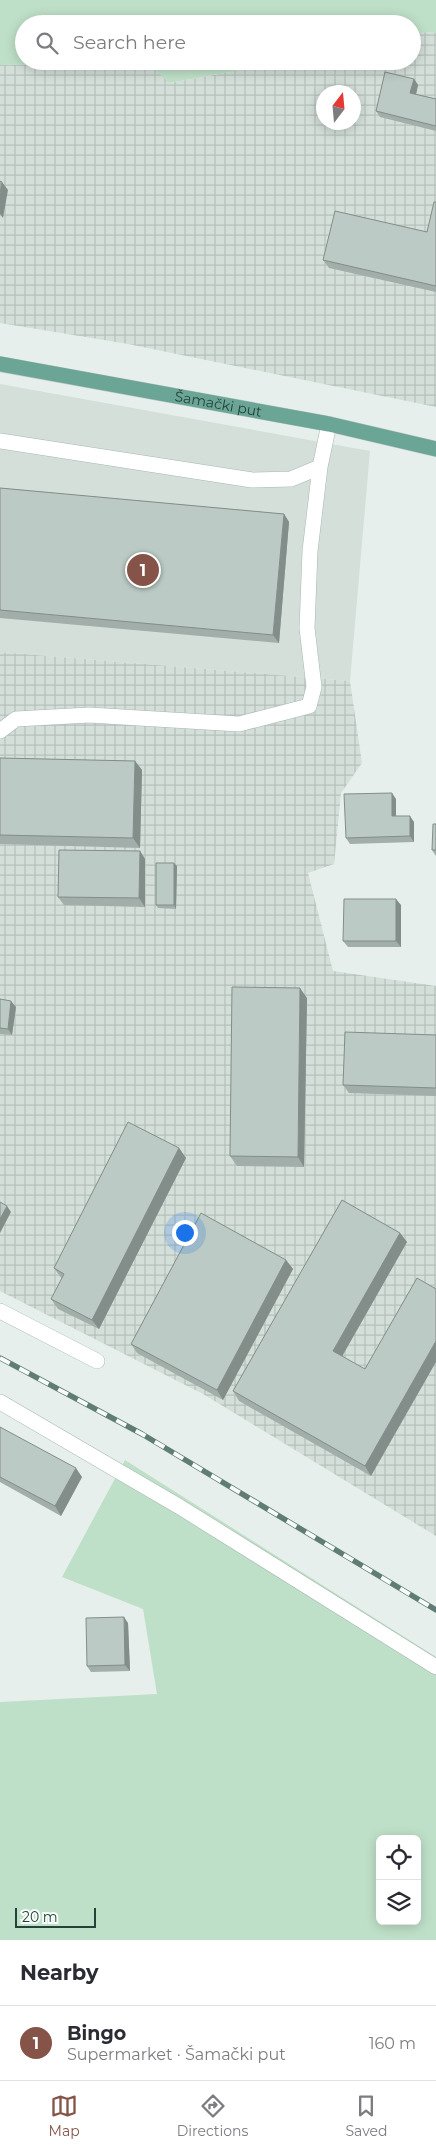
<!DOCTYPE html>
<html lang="en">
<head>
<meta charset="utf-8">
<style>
	body { margin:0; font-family:Montserrat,sans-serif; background:#f7f7f7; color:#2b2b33 }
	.controls { position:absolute; right:15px; bottom:15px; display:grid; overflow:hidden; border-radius:8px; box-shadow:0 2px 12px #0003 }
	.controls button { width:45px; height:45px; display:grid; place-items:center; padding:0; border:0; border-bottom:1px solid #e1e1e2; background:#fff; color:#2b2b33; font:25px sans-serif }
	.compass { position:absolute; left:316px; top:85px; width:45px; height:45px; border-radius:50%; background:#fff; box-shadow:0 2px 12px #0003; rotate:16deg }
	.scale { position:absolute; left:15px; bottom:12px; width:81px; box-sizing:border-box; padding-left:5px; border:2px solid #24423a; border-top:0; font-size:14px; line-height:18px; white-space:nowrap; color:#24423a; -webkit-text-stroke:4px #f7fbf9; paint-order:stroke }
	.you { position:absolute; left:184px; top:1232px; width:18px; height:18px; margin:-12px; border:4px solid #fff; border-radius:50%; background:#1a73e8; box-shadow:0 0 0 8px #1a73e833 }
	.badge { display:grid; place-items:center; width:32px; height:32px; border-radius:50%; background:#855347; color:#fff; font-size:16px; font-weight:700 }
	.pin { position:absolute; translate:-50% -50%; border:2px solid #fff; box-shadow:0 1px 5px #0006 }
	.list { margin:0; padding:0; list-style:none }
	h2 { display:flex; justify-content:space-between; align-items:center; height:65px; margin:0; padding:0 20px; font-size:21px }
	h2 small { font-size:16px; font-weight:400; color:#7c7c81 }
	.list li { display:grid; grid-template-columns:32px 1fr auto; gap:15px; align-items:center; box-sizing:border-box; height:75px; padding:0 20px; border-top:1px solid #e1e1e2 }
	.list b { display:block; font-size:19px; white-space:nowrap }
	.list p { margin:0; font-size:16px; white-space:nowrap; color:#7c7c81 }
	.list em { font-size:16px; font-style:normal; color:#7c7c81 }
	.icon { flex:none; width:28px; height:28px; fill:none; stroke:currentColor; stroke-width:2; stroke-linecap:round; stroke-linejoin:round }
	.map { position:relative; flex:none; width:436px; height:1940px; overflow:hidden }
	.search { position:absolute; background:#fff; box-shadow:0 2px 12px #0003; left:15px; right:15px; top:15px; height:55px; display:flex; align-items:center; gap:12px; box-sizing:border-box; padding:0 18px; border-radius:28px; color:#7c7c81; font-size:19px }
	.sheet { height:140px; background:#fff }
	nav { display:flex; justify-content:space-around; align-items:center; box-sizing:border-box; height:70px; border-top:1px solid #e1e1e2; background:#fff; font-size:14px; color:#7c7c81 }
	nav a { display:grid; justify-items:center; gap:2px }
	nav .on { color:#855347 }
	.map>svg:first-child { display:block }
</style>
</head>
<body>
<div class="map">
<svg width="436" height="1940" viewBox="0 0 436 1940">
	<defs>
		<pattern id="industrial-grid" width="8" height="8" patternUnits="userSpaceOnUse" patternTransform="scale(1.25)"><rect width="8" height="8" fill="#d4dfda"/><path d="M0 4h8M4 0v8" fill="none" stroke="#b6c1bc"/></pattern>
	</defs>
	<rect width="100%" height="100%" fill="#e6efeb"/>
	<path fill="#d4dfda" d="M 0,384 L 370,451 L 350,681 L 0,652 Z"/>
	<path fill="url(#industrial-grid)" fill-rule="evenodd" d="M 426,32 L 436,33 L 436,407 L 128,344 L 0,323 L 0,65 L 149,64 L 170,83 L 291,61 L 412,61 L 412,35 ZM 324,92 L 354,92 L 354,122 L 324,122 Z
		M 0,652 L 350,681 L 362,763 L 341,793 L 334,864 L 308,873 L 333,971 L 436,986 L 436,1536 L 203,1394 L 0,1291 Z"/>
	<path fill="#bfe0c8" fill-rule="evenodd" d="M 0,0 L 436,0 L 436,33 L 426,32 L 412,35 L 412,24 L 24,24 L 24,61 L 291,61 L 169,83 L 149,64 L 0,65 Z
		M 125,1460 L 436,1657 L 436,1940 L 0,1940 L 0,1702 L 157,1694 L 143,1609 L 62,1577 ZM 380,1839 L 417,1839 L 417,1921 L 380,1921 Z"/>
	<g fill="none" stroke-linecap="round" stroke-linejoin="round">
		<defs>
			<path id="minor" d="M 0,441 L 252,480 L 291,479 L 320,467
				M 0,731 L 16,719 L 89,715 L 239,724 L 309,706 L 314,687 L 307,628 L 310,551 L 320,467 L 329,424
				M 0,1311 L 97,1361
				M 0,1402 L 180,1507 L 436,1667"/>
			<g id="major">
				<path id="s1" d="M 0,364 L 329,424 L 436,449"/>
			</g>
		</defs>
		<use href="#minor" stroke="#a8b8b2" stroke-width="16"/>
		<use href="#major" stroke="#c2cac8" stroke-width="16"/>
		<use href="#minor" stroke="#fff" stroke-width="15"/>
		<use href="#major" stroke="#6aa596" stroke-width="15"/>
		<defs>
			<path id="rail" d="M 0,1358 L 142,1434 L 436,1610"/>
		</defs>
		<use href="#rail" stroke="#5f7d75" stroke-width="5.5"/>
		<use href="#rail" stroke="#f7fbf9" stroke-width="4" stroke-dasharray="11" stroke-linecap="butt"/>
	</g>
	<path fill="#a1aea9" d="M 414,79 L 418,85 L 416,94 L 436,99 L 436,131 L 380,117 L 376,111 Z
		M 436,202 L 436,292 L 329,268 L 323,260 L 427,232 Z
		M 0,488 L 284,514 L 289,522 L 279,643 L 0,618 Z
		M 0,758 L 135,761 L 142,770 L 140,848 L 0,844 Z
		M 396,799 L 396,816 L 414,822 L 414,842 L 350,844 L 346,838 Z
		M 436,824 L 436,856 L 432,850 Z
		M 140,851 L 145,859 L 145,907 L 64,905 L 58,897 Z
		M 177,866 L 176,909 L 158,908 L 156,905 Z
		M 401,905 L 401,947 L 348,947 L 343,941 Z
		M 307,998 L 304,1167 L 237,1166 L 230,1156 Z
		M 0,999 L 16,1007 L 12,1035 L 0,1034 Z
		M 436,1035 L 436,1096 L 349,1093 L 343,1085 Z
		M 179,1148 L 186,1158 L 99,1329 L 58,1309 L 51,1299 L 62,1279 L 54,1268 Z
		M 400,1233 L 407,1242 L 342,1356 L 371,1476 L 239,1401 L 233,1391 Z
		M 286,1260 L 293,1269 L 223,1400 L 137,1353 L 131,1344 Z
		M 0,1427 L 82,1477 L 61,1516 L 0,1482 Z
		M 128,1623 L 130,1671 L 91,1672 L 87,1666 Z"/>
	<path fill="#838d89" d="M 414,79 L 418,85 L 415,99 L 410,93 Z
		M 2,182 L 8,190 L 3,218 L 0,214 L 0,194 Z
		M 284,514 L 289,522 L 279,643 L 273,635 Z
		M 135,761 L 142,770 L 140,848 L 133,838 Z
		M 392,793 L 396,799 L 396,822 L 392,816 Z
		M 410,816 L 414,822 L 414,842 L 410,836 Z
		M 140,851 L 145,859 L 145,907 L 139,898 Z
		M 174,863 L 177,866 L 176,909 L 174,905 Z
		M 396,899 L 401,905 L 401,947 L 396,941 Z
		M 300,988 L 307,998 L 304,1167 L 298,1157 Z
		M 11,1001 L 16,1007 L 12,1035 L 8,1029 Z
		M 179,1148 L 186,1158 L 99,1329 L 92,1320 Z
		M 7,1206 L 11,1212 L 0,1233 L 0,1219 Z
		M 400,1233 L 407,1242 L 340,1360 L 333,1351 Z
		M 286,1260 L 293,1269 L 223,1400 L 217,1390 Z
		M 436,1341 L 436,1362 L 371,1476 L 365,1466 Z
		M 76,1468 L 82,1477 L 61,1516 L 55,1506 Z
		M 124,1617 L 128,1623 L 130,1671 L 125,1665 Z"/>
	<path fill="#bbcac4" stroke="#838d89" d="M 385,72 L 414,79 L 410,93 L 436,99 L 436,126 L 376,111 Z
		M 0,181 L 2,182 L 0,194 Z
		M 434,202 L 436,202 L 436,286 L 323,260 L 335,211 L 427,232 Z
		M 0,488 L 284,514 L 273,635 L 0,610 Z
		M 0,758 L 135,761 L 133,838 L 0,835 Z
		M 392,793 L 392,816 L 410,816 L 410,836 L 346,838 L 344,794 Z
		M 433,824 L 436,824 L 436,850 L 432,850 Z
		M 59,850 L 140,851 L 139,898 L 58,897 Z
		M 156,863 L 174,863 L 174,905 L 156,905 Z
		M 344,899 L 396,899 L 396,941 L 343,941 Z
		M 232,987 L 300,988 L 298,1157 L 230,1156 Z
		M 0,999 L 11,1001 L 8,1029 L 0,1028 Z
		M 345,1032 L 436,1035 L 436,1088 L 343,1085 Z
		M 128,1122 L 179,1148 L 92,1320 L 51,1299 L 64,1274 L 54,1268 Z
		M 342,1200 L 400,1233 L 333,1351 L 365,1369 L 417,1278 L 436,1289 L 436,1341 L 365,1466 L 233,1391 Z
		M 0,1202 L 7,1206 L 0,1219 Z
		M 201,1213 L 286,1260 L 217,1390 L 131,1344 Z
		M 0,1427 L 76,1468 L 55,1506 L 0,1477 Z
		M 124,1617 L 125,1665 L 87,1666 L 86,1618 Z"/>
	<g text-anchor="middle" stroke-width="4" stroke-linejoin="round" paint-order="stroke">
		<g font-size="14" fill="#24423a" stroke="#f7fbf9">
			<text dy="5" stroke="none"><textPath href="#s1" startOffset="222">Šamački put</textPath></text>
		</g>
	</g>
</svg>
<div class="controls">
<button><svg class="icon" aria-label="locate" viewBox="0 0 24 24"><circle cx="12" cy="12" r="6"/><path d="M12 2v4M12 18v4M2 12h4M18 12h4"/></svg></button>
<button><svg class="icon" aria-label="layers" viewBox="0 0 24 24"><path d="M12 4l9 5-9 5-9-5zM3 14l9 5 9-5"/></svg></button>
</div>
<svg class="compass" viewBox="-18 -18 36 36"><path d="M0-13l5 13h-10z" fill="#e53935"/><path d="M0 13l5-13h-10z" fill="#7c7c81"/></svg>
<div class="scale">20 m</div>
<div class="you"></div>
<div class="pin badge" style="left:143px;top:570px">1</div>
<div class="search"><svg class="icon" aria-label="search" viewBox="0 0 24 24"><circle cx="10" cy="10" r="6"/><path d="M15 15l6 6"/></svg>Search here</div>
</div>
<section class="sheet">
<h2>Nearby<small></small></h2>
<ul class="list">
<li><span class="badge">1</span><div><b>Bingo</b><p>Supermarket · Šamački put</p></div><em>160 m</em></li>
</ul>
</section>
<nav>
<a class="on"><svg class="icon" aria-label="map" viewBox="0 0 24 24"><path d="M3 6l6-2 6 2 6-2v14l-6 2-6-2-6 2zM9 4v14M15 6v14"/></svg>Map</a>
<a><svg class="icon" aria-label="directions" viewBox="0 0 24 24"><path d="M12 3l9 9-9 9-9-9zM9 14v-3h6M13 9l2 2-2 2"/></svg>Directions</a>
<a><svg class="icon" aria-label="saved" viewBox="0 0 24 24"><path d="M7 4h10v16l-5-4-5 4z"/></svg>Saved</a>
</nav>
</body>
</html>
